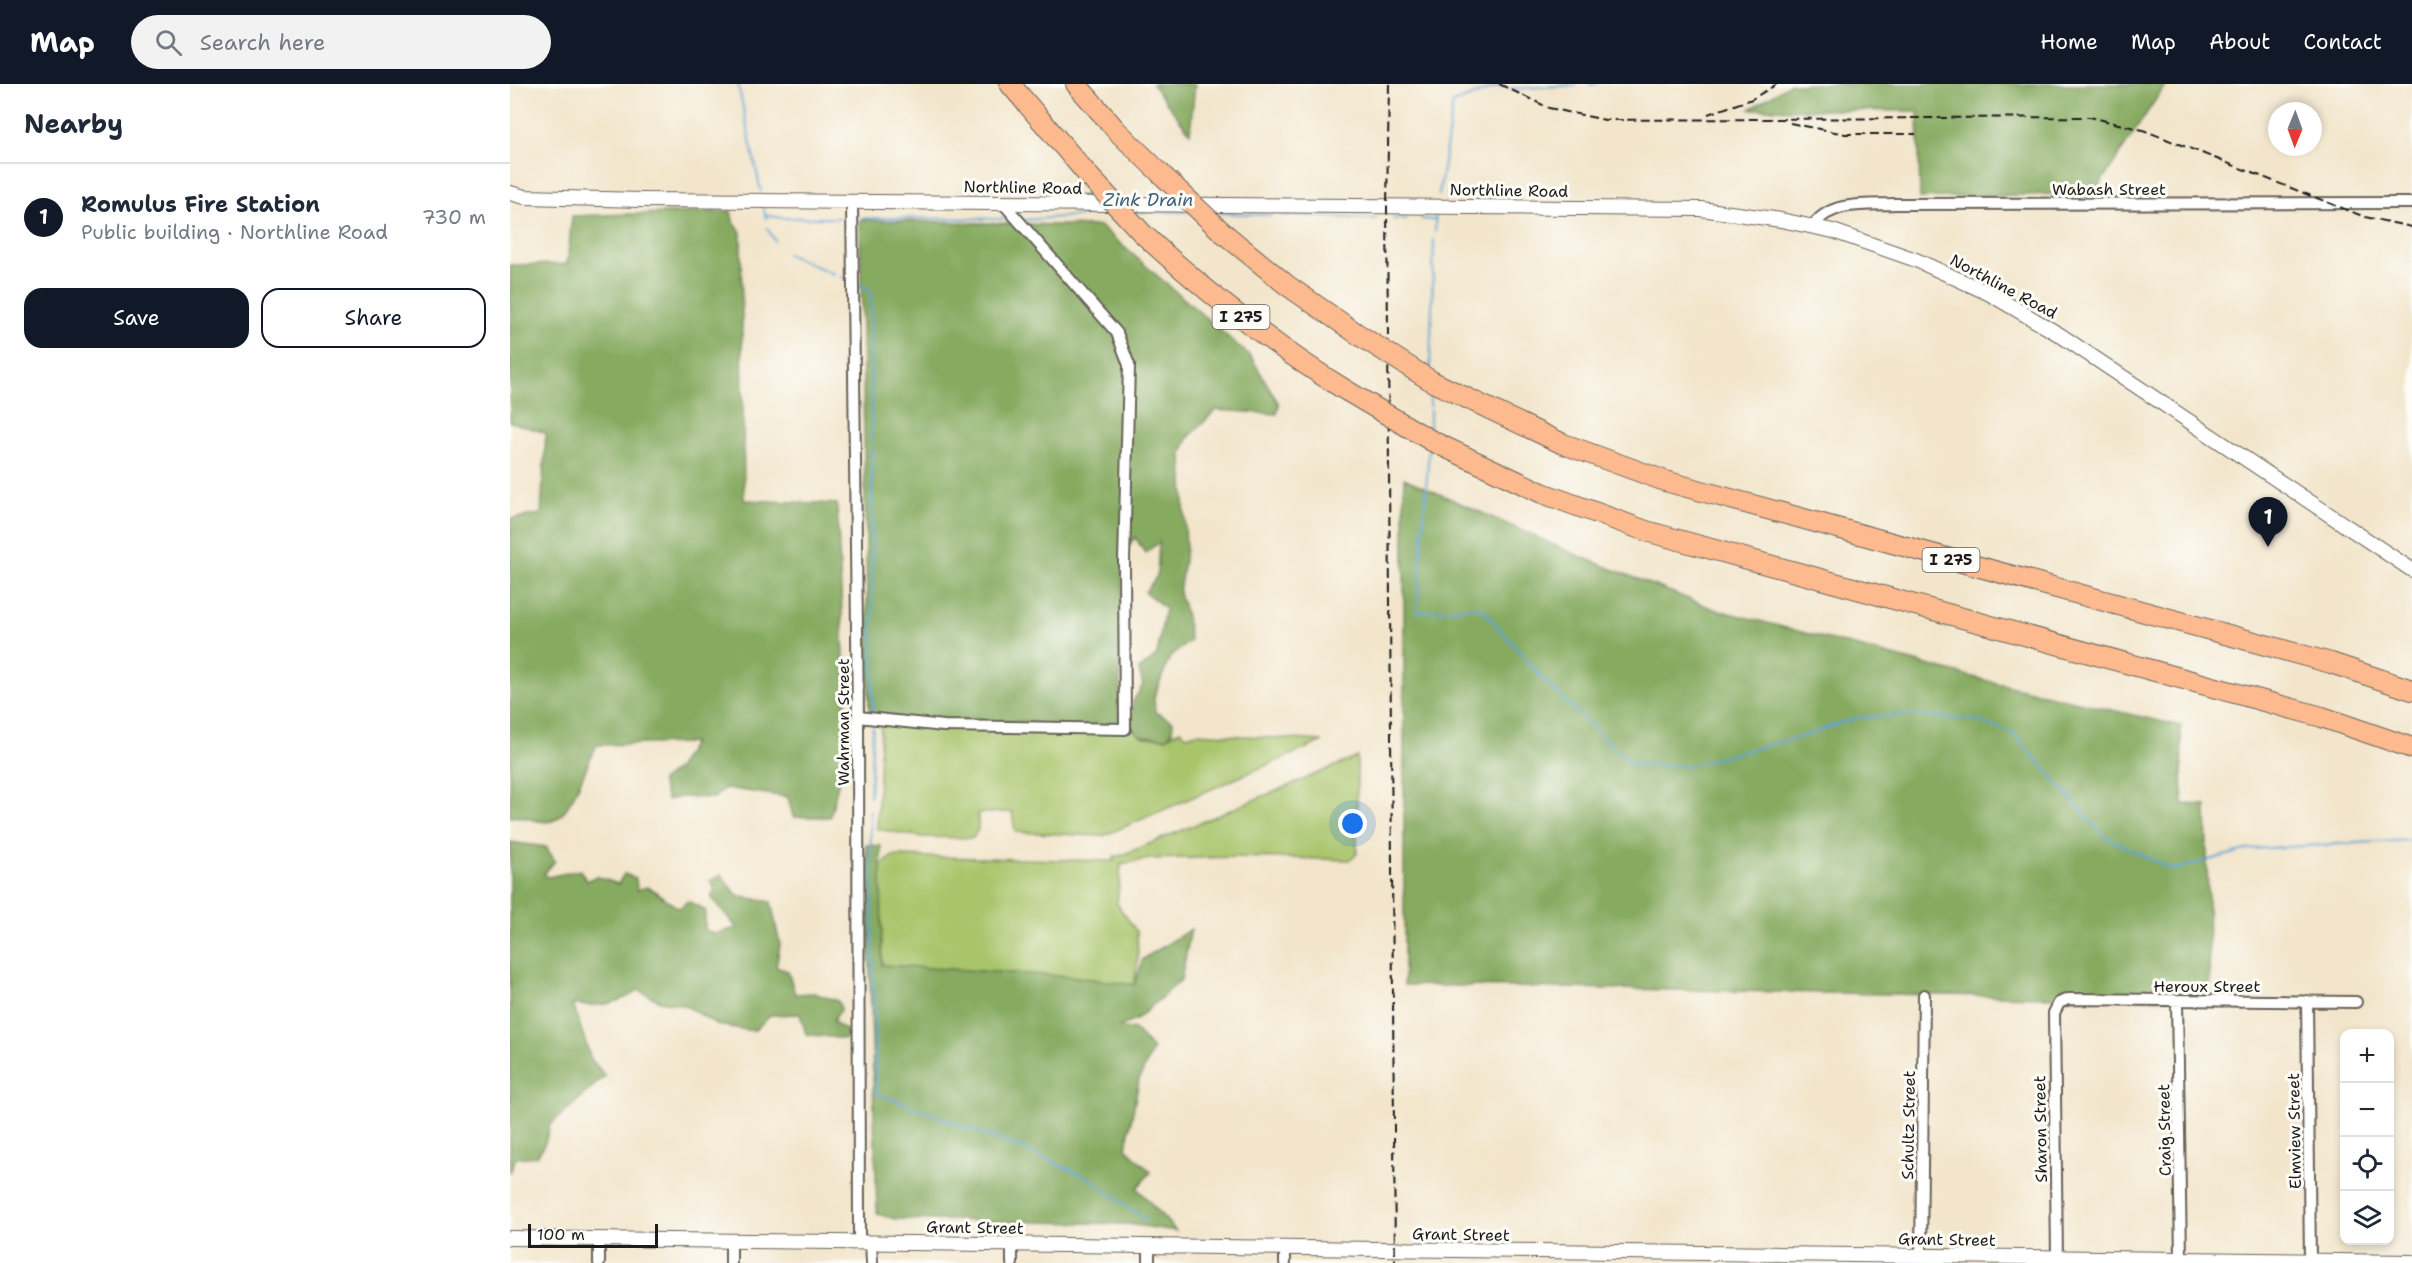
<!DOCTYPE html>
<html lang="en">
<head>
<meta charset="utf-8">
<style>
	body { margin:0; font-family:"Shantell Sans",sans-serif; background:#f2f2f3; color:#1f2937 }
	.controls { position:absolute; right:18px; bottom:18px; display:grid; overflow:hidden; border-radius:12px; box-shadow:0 3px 9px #0003 }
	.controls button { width:54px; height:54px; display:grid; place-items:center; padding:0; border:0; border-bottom:2px solid #e0e1e3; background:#fff; color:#1f2937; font:30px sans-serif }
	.compass { position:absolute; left:1758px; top:18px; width:54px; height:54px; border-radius:50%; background:#fff; box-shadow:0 3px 9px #0003; rotate:181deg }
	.scale { position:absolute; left:18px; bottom:15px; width:130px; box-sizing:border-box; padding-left:6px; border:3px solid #1c1c1c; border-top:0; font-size:16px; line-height:21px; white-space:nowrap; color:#1c1c1c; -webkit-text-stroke:4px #fdfcf7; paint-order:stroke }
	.you { position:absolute; left:843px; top:740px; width:21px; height:21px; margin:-15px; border:4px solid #fff; border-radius:50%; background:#1a73e8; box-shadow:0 0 0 9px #1a73e833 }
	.badge { display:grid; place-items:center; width:39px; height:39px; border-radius:50%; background:#111827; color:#fff; font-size:20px; font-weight:700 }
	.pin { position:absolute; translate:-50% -50px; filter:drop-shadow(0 2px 3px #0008) }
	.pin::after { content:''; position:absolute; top:32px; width:21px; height:18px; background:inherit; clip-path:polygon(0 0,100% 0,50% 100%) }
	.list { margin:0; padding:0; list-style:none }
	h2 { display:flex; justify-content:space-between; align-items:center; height:78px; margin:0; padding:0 24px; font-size:26px }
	h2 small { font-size:20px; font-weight:400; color:#747a83 }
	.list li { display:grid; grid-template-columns:39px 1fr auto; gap:18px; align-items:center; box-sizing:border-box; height:108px; padding:0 24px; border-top:2px solid #e0e1e3 }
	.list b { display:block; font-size:22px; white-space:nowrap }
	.list p { margin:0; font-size:20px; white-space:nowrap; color:#747a83 }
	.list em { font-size:20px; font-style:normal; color:#747a83 }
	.actions { display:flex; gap:12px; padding:18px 24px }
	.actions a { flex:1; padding:14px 0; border:2px solid #111827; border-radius:18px; text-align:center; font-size:21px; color:#111827 }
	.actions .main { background:#111827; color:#fff }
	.icon { flex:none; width:33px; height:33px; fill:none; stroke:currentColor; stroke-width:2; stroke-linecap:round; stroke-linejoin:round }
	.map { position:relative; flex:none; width:1902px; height:1179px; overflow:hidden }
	header { display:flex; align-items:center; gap:36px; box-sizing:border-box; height:84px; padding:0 30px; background:#111827; color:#fff }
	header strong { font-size:28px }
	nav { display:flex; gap:33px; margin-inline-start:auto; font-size:21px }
	.search { width:420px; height:54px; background:#f2f2f3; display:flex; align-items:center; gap:15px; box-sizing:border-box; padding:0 21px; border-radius:33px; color:#747a83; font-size:22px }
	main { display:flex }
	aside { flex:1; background:#fff }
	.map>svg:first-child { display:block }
</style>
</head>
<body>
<header>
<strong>Map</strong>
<div class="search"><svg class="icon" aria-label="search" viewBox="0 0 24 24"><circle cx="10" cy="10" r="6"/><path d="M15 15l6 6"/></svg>Search here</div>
<nav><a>Home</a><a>Map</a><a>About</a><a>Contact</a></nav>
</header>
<main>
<aside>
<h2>Nearby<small></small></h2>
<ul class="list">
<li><span class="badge">1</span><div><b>Romulus Fire Station</b><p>Public building · Northline Road</p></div><em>730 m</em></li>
</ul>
<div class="actions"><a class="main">Save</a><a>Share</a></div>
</aside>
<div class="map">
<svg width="1902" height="1179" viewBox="0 0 1902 1179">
	<rect width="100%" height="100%" fill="#fdfcf7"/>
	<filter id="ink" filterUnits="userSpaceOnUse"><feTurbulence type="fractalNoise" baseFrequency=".0167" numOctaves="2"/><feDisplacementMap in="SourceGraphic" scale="12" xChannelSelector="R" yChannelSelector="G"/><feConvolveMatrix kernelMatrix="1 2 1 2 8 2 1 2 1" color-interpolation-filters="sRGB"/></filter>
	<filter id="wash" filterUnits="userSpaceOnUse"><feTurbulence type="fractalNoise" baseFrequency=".008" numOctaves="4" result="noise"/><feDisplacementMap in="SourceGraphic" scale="24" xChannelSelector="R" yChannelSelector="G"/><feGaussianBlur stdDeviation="1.35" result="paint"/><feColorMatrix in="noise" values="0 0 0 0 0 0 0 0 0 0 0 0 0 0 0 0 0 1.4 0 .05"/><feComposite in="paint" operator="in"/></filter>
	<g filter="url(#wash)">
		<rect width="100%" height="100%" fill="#f2e5cb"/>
		<path fill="#a9c56c" stroke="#627044" stroke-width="1.5" d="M 371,633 L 518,637 L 528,640 L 611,637 L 633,653 L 656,654 L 670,646 L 676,652 L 686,649 L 813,657 L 593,752 L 505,748 L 502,728 L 468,729 L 468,745 L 463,754 L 412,753 L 367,745 Z
			M 847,673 L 847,770 L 840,776 C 789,774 739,772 688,774 C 658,775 641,772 611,781 L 607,820 L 627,848 L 628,874 L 624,901 L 567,893 L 371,881 L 371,781 L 383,772 L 604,777 L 604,772 L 610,772 Z"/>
		<path fill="#86aa60" stroke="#51633e" stroke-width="1.5" d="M 642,0 L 685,0 L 680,49 Z
			M 1280,0 L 1656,0 L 1584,109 L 1410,114 L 1408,27 L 1240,25 Z
			M 221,127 L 223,137 L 231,148 L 234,416 L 327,420 L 338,660 L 320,733 L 283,733 L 278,713 L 215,704 L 204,714 L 172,713 L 157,716 L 151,697 L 168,684 L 183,659 L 87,661 C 77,677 61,732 42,737 C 29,741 14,730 0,733 L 0,435 L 31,430 L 36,349 L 0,338 L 0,181 L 57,180 L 62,132 Z
			M 350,136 L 590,142 L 741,273 L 769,320 L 767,330 L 706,326 L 678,354 L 672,369 L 676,465 L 669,509 L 676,530 L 680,557 L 660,573 L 644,613 L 645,628 L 663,637 L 662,648 L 656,654 L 632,652 L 622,644 L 623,618 L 633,601 L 629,586 L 647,571 L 655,524 L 635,508 L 647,492 L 649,458 L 635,469 L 625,453 L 613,470 L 609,639 L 591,642 L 528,640 L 518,637 L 403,636 L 359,631 Z
			M 894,394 L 1069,472 L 1204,525 L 1478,597 L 1671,642 L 1673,720 L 1696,721 L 1700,916 L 894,901 Z
			M 0,758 L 36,763 L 45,777 L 34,790 L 38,793 L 70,786 L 77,797 L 86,792 L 108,800 L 114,790 L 126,794 L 127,806 L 137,803 C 149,808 157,818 169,824 L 178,817 L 195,826 L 195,846 L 204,850 L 227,844 L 201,813 L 205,806 L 200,797 L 211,791 L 228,812 L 261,818 L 270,861 L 266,883 L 278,887 L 285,910 L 304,909 L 328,917 L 331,925 L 323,937 L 337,947 L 335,955 L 296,950 L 290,930 L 260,931 L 244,947 L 208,941 L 174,921 L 150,917 L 128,906 C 112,920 84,924 63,920 L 81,975 L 95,992 L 40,1041 L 35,1059 L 27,1072 L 6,1074 L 0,1089 Z
			M 356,761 L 371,762 L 372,881 L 567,893 L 624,901 L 633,875 L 681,845 L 671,896 L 626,936 L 608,943 L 625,946 L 643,965 L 629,996 L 616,1064 L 641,1088 L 627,1104 L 666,1147 L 618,1140 L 385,1135 L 367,1130 Z"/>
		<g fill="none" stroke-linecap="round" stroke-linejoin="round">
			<path stroke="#5ea3d4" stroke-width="2" d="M 228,0 L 251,108
				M 1079,1 L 1089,0
				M 999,5 L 1065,1
				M 929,111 L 943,19 L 989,2
				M 253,122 L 256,135
				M 624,128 L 679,128
				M 705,129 L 762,131
				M 255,131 L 272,134 L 330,134
				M 772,131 L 867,135
				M 351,134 L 499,135
				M 883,135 L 897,135
				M 911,135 L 925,136
				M 514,136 L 601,129
				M 257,144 L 265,157
				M 925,148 L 926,127
				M 277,170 L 324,190
				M 332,193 L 335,194
				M 347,200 L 361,206 L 363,631
				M 920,287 L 924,155
				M 920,347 L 920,305
				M 919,365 L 907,528 L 971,523 L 1031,593 L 1121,680 L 1178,682 L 1294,652 L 1346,634 L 1392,631 L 1461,635 L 1504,650 L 1594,752 L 1663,786 L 1739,765 L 1902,756
				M 360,713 L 363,641
				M 360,726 L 366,1009 L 509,1063 L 579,1094 L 637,1137"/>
		</g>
	</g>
	<g filter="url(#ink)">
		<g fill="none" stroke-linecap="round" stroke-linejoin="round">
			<defs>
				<path id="minor" d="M 342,118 L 348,633 L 349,1158
					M 1303,142 C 1321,116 1358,121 1386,120 L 1902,119
					M 348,633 L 434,642 L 615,645 L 614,478 L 619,281 L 607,249 L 493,119
					M 1667,917 L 1671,1174
					M 1797,917 L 1800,1176
					M 221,1157 L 221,1179
					M 361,1158 L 362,1179
					M 1411,1172 L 1414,911
					M 1547,1173 L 1544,929 L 1549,919 L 1558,915 L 1846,918
					M 89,1179 L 89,1155
					M 502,1179 L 502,1160
					M 639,1179 L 639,1162
					M 775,1179 L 775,1164"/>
				<path id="tertiary" d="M 0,109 L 15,113 L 132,116 L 1191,125 L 1271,136 L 1323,147 L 1406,176 L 1480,210 L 1550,251 L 1902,486
					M 0,1154 L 1902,1178"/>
				<path id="motorway" d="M 500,0 L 578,91
					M 566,0 L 607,47 L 649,88
					M 711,147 L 778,202 L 849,251
					M 633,150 C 696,208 763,262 837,307
					M 923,298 L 1051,359 L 1155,397 L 1821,579 L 1902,606
					M 922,357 L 1032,409 L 1136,447 L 1812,633 L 1902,664"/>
			</defs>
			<use href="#minor" stroke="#676259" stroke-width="14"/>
			<use href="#tertiary" stroke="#676259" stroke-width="16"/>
			<use href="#motorway" stroke="#676259" stroke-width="22"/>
			<use href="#minor" stroke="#fff" stroke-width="10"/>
			<use href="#tertiary" stroke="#fff" stroke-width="14"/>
			<use href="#motorway" stroke="#fcba8e" stroke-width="20"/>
			<path stroke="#1c1c1c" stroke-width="2" stroke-dasharray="9 4.5" stroke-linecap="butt" d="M 879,0 L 877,123 L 885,1179
				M 989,0 L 1039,24 L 1095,36 L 1580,33 L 1633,46 L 1855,133 L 1902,143
				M 1198,30 L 1242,15 L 1267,0
				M 1280,39 L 1335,50 L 1406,50"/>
			<defs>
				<path id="motorway-bridge" d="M 649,88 L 711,147
					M 578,91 L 633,150
					M 849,251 L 923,298
					M 837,307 L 922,357"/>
			</defs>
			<use href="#motorway-bridge" stroke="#676259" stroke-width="22" stroke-linecap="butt"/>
			<use href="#motorway-bridge" stroke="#fcba8e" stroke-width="20"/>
		</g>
	</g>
	<g text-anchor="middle" stroke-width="6" stroke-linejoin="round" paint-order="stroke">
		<g fill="#fdfcf7" stroke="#605f5e" stroke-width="1.5">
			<rect x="702.5" y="221" width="57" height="24" rx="4.5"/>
			<rect x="1412.5" y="464" width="57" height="24" rx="4.5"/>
		</g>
		<g font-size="15" font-weight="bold" fill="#1c1c1c">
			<text x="731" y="238">I 275</text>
			<text x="1441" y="481">I 275</text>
		</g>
		<g font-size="16" fill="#1c1c1c" stroke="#fdfcf7">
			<text transform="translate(513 103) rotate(1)" y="6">Northline Road</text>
			<text x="1599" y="111">Wabash Street</text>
			<text transform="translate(999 106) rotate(1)" y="6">Northline Road</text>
			<text transform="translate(1494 202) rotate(28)" y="6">Northline Road</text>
			<text transform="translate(333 638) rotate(-90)" y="6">Wahrman Street</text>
			<text x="1697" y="908">Heroux Street</text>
			<text transform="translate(1398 1041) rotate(-89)" y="6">Schultz Street</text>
			<text transform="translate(1530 1045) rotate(-91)" y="6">Sharon Street</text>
			<text transform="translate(1654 1046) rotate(-91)" y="6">Craig Street</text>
			<text transform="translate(1784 1047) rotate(-91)" y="6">Elmview Street</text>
			<text transform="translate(465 1143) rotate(1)" y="6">Grant Street</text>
			<text transform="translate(951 1150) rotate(1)" y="6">Grant Street</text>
			<text transform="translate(1437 1155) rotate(1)" y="6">Grant Street</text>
		</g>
		<g font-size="18" font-style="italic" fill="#3d6078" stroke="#fdfcf7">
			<text x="638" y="122">Zink Drain</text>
		</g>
	</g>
</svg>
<div class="controls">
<button>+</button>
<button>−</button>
<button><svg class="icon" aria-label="locate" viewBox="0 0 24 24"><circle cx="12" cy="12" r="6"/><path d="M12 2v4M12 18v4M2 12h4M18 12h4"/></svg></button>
<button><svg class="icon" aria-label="layers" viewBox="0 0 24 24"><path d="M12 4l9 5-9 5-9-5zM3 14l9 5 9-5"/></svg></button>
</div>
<svg class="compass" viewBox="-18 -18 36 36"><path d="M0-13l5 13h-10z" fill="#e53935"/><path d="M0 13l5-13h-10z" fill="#747a83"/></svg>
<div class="scale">100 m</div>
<div class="you"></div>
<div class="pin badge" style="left:1758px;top:463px">1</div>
</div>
</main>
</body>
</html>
